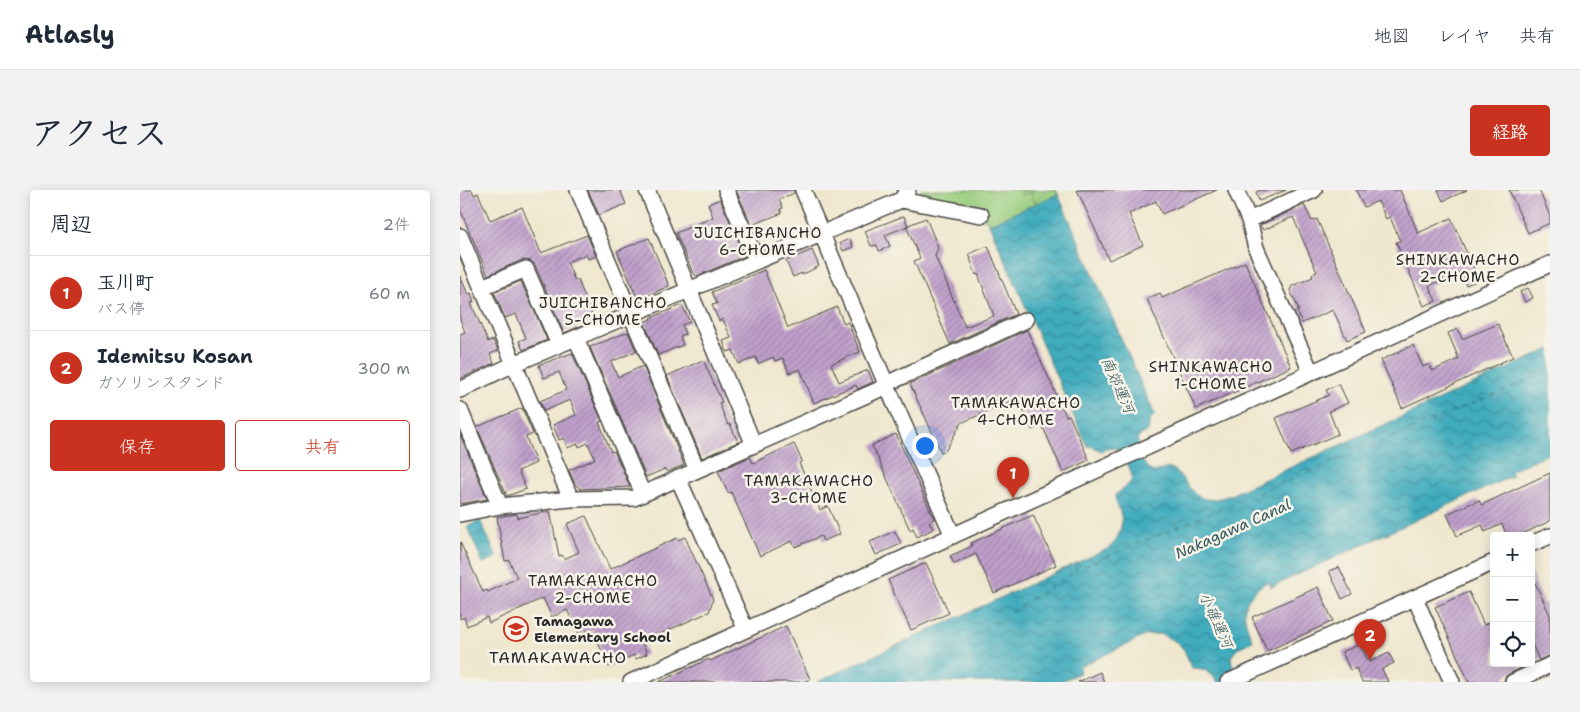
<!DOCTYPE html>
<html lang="ja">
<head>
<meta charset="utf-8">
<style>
	body { margin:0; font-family:"Shantell Sans","Klee One",sans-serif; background:#f2f2f3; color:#1f2937 }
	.controls { position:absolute; right:15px; bottom:15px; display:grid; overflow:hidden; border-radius:5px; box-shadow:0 2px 12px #0003 }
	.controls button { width:45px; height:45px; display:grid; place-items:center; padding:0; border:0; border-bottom:1px solid #e0e1e3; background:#fff; color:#1f2937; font:25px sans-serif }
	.you { position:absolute; left:464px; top:255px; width:18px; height:18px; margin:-12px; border:4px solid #fff; border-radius:50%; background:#1a73e8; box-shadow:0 0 0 8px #1a73e833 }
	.badge { display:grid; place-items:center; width:32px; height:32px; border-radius:50%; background:#c8321e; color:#fff; font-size:16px; font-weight:700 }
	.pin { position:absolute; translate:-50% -41px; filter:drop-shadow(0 1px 2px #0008) }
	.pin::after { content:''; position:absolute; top:26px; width:18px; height:15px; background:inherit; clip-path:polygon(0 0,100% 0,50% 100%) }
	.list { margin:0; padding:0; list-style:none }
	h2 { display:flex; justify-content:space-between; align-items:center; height:65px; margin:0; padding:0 20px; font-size:21px }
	h2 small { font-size:16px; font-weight:400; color:#747a83 }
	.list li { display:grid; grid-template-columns:32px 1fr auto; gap:15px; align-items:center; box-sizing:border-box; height:75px; padding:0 20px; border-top:1px solid #e0e1e3 }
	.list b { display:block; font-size:19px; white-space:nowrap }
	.list p { margin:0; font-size:16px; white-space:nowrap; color:#747a83 }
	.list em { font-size:16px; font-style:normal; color:#747a83 }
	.actions { display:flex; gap:10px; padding:15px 20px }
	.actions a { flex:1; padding:11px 0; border:1px solid #c8321e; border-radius:5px; text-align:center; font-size:18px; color:#c8321e }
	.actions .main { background:#c8321e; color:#fff }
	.icon { flex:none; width:28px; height:28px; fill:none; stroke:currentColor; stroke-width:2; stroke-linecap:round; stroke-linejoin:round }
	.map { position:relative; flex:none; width:1090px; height:492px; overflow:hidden; border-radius:5px }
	header { display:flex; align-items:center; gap:30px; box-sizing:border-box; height:70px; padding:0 25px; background:#fff; border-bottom:1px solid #e0e1e3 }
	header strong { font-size:24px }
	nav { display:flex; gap:28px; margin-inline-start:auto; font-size:18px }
	.intro { display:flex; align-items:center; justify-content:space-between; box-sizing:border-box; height:120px; padding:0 30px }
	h1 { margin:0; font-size:35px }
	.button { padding:12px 22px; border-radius:5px; background:#c8321e; color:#fff; font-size:18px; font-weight:700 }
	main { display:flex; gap:30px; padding:0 30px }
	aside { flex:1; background:#fff; border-radius:5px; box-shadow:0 2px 12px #0003 }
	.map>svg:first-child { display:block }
</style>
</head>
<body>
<header>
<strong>Atlasly</strong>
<nav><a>地図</a><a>レイヤ</a><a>共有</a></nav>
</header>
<div class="intro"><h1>アクセス</h1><a class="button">経路</a></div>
<main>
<aside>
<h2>周辺<small>2件</small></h2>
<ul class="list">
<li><span class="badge">1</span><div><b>玉川町</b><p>バス停</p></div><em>60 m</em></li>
<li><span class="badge">2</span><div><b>Idemitsu Kosan</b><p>ガソリンスタンド</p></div><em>300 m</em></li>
</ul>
<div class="actions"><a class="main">保存</a><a>共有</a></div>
</aside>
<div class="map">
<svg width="1090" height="492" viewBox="0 0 1090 492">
	<defs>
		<pattern id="garden-furrows" width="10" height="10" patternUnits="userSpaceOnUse" patternTransform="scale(1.25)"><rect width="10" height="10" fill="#9ace7f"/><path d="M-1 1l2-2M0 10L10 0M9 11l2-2" fill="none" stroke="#85b16e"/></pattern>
		<pattern id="water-waves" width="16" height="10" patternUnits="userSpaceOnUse" patternTransform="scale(1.25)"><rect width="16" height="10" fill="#3facbd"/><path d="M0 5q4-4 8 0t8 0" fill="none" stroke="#358c9a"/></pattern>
		<pattern id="building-hatch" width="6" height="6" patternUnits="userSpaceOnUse" patternTransform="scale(1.25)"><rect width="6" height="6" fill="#c0a0cc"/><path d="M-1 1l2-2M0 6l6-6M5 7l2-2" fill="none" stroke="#9c83a6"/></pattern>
	</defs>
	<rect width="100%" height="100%" fill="#f7f3e8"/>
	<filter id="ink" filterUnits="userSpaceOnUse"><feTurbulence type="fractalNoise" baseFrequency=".02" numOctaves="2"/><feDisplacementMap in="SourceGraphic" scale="10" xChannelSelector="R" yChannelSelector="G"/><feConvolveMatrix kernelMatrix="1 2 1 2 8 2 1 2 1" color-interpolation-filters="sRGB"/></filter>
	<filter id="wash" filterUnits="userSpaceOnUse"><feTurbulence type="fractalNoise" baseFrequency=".0096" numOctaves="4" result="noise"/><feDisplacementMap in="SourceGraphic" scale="20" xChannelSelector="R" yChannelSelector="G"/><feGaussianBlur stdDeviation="1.12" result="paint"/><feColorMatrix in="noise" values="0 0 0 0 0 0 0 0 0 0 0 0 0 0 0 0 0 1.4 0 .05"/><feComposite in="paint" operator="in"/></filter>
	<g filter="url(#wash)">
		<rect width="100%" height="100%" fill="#efe7ce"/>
		<path fill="#9ace7f" stroke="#627c55" d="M 460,0 L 596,0 L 598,4 L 529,34 L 527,30 L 468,10 Z"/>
		<path fill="url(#garden-furrows)" stroke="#627c55" d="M 560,0 L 596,0 L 598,4 L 576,14 L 570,2 L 562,5 Z"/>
		<path fill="url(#water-waves)" stroke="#356c74" d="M 598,4 L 695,225 L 690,229 L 688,241 L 677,248 C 680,260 681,276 693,282 L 710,278 L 714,279 C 734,299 733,317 768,306 L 1090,159 L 1090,263 L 1050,281 L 1052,286 L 811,397 L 808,391 C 780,410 780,422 793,451 L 778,458 L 771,467 L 772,473 L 779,492 L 757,492 C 751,482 744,478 732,478 L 724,460 L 718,453 L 701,444 L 687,445 L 619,477 L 620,483 L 599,492 L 357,492 L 649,358 C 658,350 663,337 661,325 C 659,318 655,312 655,305 C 660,301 668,296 671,291 C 675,285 663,263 657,259 C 652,257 646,259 641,261 L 633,257 L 627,256 L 529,34 Z
			M 20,330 L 37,367 L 23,373 L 7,337 Z"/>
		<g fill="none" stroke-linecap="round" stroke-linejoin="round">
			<path stroke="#32585e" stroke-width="1" stroke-dasharray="6 5" stroke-linecap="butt" d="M 439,492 L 616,381 L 615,371 L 622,377 L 1090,181"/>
		</g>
		<g id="blocks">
			<path fill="url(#building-hatch)" d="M 0,0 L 12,0 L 14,5 L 18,3 L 30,30 L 62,17 L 81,63 L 127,45 L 136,66 L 128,69 L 126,64 L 107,72 L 115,91 L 118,90 L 134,130 L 104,143 L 75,75 L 71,71 L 62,70 L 28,85 L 0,19 Z
				M 128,0 L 160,0 L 166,14 L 139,25 Z
				M 276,0 L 334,0 L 334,3 L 319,10 L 323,18 L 320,19 L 322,23 L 292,35 Z
				M 617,0 L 757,0 L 702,24 L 696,11 L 669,24 L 683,55 L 649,70 Z
				M 801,0 L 826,0 L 799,11 L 796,2 Z
				M 896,0 L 940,0 L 958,43 L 991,28 L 1019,90 L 1006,95 L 1000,82 L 969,96 L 976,111 L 964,116 L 936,52 L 940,51 L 930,27 L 926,29 L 918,11 L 904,17 Z
				M 978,0 L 1007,0 L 983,11 Z
				M 1049,0 L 1079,0 L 1090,26 L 1090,33 L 1068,43 Z
				M 260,9 L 285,66 L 237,86 L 233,83 L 216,43 L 253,27 L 248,14 Z
				M 844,15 L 852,31 L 857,29 L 906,142 L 887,150 L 873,120 L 842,133 L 837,121 L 839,120 L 830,100 L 832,96 L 853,87 L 852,84 L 857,82 L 833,27 L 803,40 L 800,35 Z
				M 444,26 L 448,36 L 425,45 L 430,56 L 419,61 L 417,55 L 411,56 L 405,41 Z
				M 466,28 L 478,57 L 475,66 L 505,137 L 534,126 L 518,84 L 516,85 L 510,68 L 511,68 L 509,64 L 528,56 L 556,124 L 490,154 L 454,71 L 460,68 L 446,36 Z
				M 189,48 L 209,96 L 178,110 L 157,61 Z
				M 390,49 L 393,57 L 383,61 L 380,53 Z
				M 352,60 L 359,76 L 342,85 L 342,83 L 333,87 L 326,71 Z
				M 785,72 L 831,177 L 736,219 L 687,109 L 700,103 L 702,108 Z
				M 304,80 L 328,138 L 377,117 L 384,134 L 388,132 L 400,162 L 371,174 L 379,192 L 408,180 L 413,192 L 398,199 L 396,195 L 354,213 L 340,179 L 329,183 L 323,168 L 315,171 L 313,167 L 298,174 L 296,167 L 279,174 L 273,160 L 267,162 L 263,151 L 271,148 L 263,129 L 259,131 L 252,115 L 257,114 L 252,102 Z
				M 0,86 L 8,104 L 11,103 L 14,112 L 11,113 L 28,152 L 33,150 L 38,161 L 30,164 L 34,173 L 0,189 L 0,144 L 5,142 L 0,129 Z
				M 61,91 L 87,150 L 63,160 L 59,151 L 66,148 L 56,124 L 45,128 L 34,102 Z
				M 1068,98 L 1073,108 L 1065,112 L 1060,102 Z
				M 222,115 L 230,132 L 222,135 L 225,144 L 220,146 L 223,155 L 198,165 L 184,132 L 191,129 L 190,128 Z
				M 1038,134 L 1053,167 L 942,218 L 921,170 L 953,155 L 963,177 L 969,174 L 972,181 L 999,169 L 988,143 L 998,139 L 1002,149 Z
				M 567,140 L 606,226 L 609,225 L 629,270 L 603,282 L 582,235 L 572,240 L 558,208 L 501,233 L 486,260 L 481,262 L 450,194 Z
				M 168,142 L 176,161 L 151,172 L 158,187 L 183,176 L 224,275 L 207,282 L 205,279 L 186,287 L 130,157 Z
				M 112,163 L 142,231 L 139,232 L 151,262 L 154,261 L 170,297 L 120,299 L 115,294 L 109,280 L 135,269 L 128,253 L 119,257 L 118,254 L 107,258 L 104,248 L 99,250 L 93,235 L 116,225 L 110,210 L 84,221 L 80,211 L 106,200 L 99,182 L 84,188 L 79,175 Z
				M 243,170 L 262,212 L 259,213 L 268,235 L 270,234 L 278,252 L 242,268 L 207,186 Z
				M 879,194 L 888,213 L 869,221 L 878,244 L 831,264 L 816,228 L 869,205 L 866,200 Z
				M 62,218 L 73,244 L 66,247 L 76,273 L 58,281 L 66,299 L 47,306 L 17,237 Z
				M 0,244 L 27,309 L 0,314 Z
				M 436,244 L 474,329 L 469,331 L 473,339 L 457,347 L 453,338 L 450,340 L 412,255 Z
				M 334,254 L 342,271 L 339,273 L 360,320 L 368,316 L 380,344 L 363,351 L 361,346 L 335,357 L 332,351 L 300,366 L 271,302 L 268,303 L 258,281 L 290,267 L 293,273 Z
				M 1090,283 L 1090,331 L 1058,346 L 1047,346 L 1042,334 L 1025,342 L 1022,335 L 997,346 L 987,324 L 1019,310 L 1021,315 Z
				M 90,321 L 99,366 L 102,365 L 104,369 L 119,362 L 107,334 L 126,326 L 150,379 L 217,348 L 218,350 L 225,347 L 253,409 L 249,422 L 182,452 L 187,464 L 176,469 L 174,465 L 149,477 L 132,439 L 119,444 L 107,420 L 92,427 L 83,408 L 29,433 L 27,427 L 7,436 L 4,427 L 0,429 L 0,352 L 23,402 L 27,400 L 28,402 L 57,388 L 49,370 L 45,371 L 37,327 L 57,324 L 58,328 Z
				M 573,325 L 596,375 L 534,403 L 516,364 L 494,374 L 490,366 L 512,356 L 511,353 Z
				M 435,341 L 441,354 L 416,365 L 410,352 Z
				M 466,373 L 489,423 L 451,440 L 428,390 Z
				M 879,377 L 892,404 L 882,409 L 869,381 Z
				M 1071,384 L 1090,425 L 1090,466 L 1079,470 L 1071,452 Z
				M 858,397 L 873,431 L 807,461 L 792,427 Z
				M 1009,402 L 1024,435 L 1034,430 L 1034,473 L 1058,473 L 1061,478 L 1049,484 L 1045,487 L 1044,492 L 1009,492 L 975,417 Z
				M 326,436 L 350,489 L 343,492 L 199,492 L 249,469 L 250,471 Z
				M 900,454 L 909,472 L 929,463 L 934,473 L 922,479 L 928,492 L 902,492 L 896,478 L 890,480 L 882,462 Z
				M 640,482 L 644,492 L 618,492 Z"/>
		</g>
	</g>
	<g filter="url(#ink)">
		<use href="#blocks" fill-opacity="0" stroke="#484743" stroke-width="1"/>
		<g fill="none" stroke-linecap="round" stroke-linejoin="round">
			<defs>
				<path id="minor" d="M 118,0 L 237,280
					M 187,0 L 294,255
					M 266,0 L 297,71
					M 343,0 L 427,196 L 493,346
					M 776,0 L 789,30 L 796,58 L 851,182
					M 441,10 L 521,25
					M 789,30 L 854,0
					M 0,46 L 111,309
					M 22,97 L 66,79 L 99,155
					M 116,148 L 183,304
					M 426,194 L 566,130
					M 0,200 L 54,174 L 441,10 L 448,0
					M 0,220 L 40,316
					M 218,288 L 286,440
					M 0,324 L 40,316 L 111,309 L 174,308 L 427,196
					M 1071,354 L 1090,346
					M 955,408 L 992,492
					M 171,492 L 1090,74
					M 768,492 L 1034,372
					M 1053,492 L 1090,475"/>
			</defs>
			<use href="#minor" stroke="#484743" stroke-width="18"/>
			<use href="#minor" stroke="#fff" stroke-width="15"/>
		</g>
	</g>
	<defs>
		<symbol id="school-ring" viewBox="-11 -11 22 22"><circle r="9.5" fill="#f7f3e8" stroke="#c8321e" stroke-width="1.5"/><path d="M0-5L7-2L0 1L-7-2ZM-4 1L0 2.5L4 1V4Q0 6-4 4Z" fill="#c8321e"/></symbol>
	</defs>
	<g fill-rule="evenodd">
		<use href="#school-ring" x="42" y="425" width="28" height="28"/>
	</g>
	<g text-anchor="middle" stroke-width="5" stroke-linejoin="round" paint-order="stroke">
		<g font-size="14" font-weight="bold" fill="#2b2b2b" stroke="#f7f3e8" text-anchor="start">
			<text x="74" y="436">Tamagawa<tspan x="74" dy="16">Elementary School</tspan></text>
		</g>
		<g font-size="15" letter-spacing="1" fill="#2b2b2b" stroke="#f7f3e8">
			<text x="298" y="48">JUICHIBANCHO<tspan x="298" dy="17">6-CHOME</tspan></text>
			<text x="998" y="75">SHINKAWACHO<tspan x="998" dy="17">2-CHOME</tspan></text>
			<text x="143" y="118">JUICHIBANCHO<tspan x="143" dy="17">5-CHOME</tspan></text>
			<text x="751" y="182">SHINKAWACHO<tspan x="751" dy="17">1-CHOME</tspan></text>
			<text x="556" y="218">TAMAKAWACHO<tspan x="556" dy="17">4-CHOME</tspan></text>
			<text x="349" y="296">TAMAKAWACHO<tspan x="349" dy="17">3-CHOME</tspan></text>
			<text x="133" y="396">TAMAKAWACHO<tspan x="133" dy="17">2-CHOME</tspan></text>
		</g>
		<g font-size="15" font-style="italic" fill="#32585e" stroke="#f7f3e8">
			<text transform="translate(658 195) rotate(66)" y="5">南郊運河</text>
			<text transform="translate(773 339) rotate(-24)" y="5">Nakagawa Canal</text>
			<text transform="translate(756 430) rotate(65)" y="5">小碓運河</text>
		</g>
		<g font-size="16" letter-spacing="1" fill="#2b2b2b" stroke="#f7f3e8">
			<text x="98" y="473">TAMAKAWACHO</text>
		</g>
	</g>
</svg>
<div class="controls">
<button>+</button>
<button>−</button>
<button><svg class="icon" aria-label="locate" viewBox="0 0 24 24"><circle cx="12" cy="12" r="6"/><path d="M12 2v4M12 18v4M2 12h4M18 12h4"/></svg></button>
</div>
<div class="you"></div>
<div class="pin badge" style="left:553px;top:308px">1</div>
<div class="pin badge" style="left:910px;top:470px">2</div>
</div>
</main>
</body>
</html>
